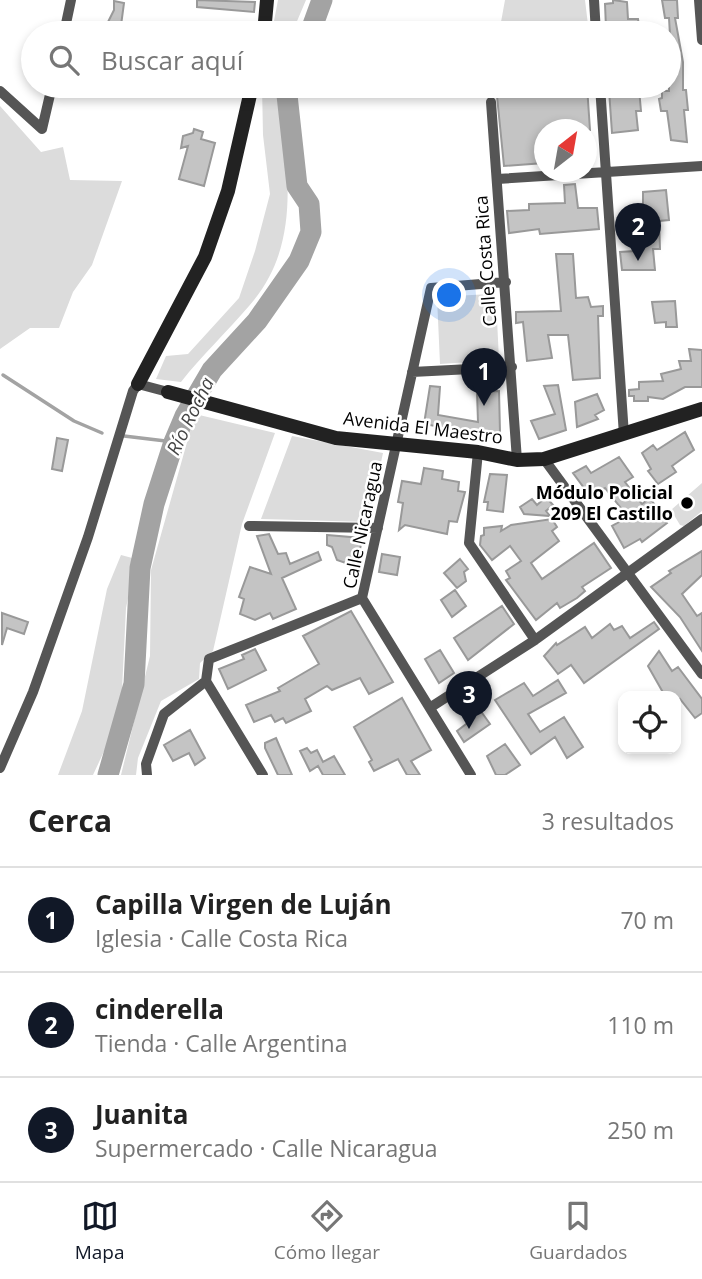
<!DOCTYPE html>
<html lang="es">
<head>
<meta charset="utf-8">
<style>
	body { margin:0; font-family:"Open Sans",sans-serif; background:#f2f2f2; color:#222 }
	.controls { position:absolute; right:21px; bottom:21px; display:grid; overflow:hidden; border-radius:14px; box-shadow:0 4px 10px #0003 }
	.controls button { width:63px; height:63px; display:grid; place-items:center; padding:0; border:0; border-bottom:2px solid #e0e0e0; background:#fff; color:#222; font:35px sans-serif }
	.compass { position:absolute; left:534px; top:119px; width:63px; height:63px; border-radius:50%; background:#fff; box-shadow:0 4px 10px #0003; rotate:31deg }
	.you { position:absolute; left:450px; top:296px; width:24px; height:24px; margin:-18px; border:5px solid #fff; border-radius:50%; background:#1a73e8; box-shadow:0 0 0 10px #1a73e833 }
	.badge { display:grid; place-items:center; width:46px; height:46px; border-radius:50%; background:#111827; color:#fff; font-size:23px; font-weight:700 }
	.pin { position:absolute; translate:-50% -58px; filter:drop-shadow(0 2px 4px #0008) }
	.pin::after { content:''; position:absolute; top:37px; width:24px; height:21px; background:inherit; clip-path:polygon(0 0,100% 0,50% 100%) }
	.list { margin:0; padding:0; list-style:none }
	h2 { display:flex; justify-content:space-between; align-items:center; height:91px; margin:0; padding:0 28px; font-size:30px }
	h2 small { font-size:23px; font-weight:400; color:#767676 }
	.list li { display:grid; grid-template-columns:46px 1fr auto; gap:21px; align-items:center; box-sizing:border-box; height:105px; padding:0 28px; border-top:2px solid #e0e0e0 }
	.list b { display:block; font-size:26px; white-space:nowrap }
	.list p { margin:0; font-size:23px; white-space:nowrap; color:#767676 }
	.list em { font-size:23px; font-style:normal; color:#767676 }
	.icon { flex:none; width:38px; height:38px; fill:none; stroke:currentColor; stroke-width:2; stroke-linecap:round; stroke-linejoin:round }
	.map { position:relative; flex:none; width:702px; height:775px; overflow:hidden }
	.search { position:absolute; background:#fff; box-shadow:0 4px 10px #0003; left:21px; right:21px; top:21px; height:77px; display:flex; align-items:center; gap:18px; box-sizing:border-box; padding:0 24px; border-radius:38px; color:#767676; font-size:26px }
	.sheet { height:406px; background:#fff }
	nav { display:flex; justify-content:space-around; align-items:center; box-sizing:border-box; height:98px; border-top:2px solid #e0e0e0; background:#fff; font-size:19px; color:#767676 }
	nav a { display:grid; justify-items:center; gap:4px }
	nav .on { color:#111827 }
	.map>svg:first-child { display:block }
</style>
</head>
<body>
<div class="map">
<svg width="702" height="775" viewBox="0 0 702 775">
	<rect width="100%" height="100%" fill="#fff"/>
	<path fill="#dcdcdc" d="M 278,0 L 306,0 L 292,33 L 278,33 L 274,21 Z
		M 505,0 L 585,0 L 589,33 L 499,33 Z
		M 262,86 L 278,86 C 286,162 305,243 249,306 C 227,332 202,355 181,382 L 156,379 L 166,356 L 188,354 L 239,298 L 255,251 L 270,194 L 263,135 Z
		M 0,106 L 41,152 L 63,147 L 70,180 L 122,181 L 92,265 L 73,292 L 59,328 L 30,328 L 0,349 Z
		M 490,294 L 496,299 L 499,360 L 440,364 L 437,297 Z
		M 195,414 L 275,433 L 242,524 L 213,651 L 200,663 L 199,679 L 161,701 L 138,758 L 136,775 L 121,775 L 150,656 L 151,570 Z
		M 292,436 L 383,453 L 368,522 L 261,519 Z
		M 702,483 L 702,511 L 684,526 L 680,525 L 671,510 Z
		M 121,555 L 136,559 L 126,608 L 122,690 L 106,747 L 93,775 L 58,775 L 82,711 L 107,589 Z"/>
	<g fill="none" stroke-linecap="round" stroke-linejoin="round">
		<path stroke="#a3a3a3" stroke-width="3.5" d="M 3,375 L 74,421 L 102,433
			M 124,436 L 174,442"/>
		<path stroke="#a3a3a3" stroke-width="21" d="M 310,33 L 322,0
			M 108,775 L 134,684 L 140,568 L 154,504 L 174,442 L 185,416 L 212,370 L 257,321 L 299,261 L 311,232 L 309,204 L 297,186 L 286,86"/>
	</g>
	<path fill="#c4c4c4" stroke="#999" stroke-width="2" d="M 197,0 L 255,2 L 254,12 L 197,7 Z
		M 613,0 L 627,2 L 628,19 L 638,19 L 640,33 L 610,33 L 609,28 L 606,28 L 605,4 L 613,3 Z
		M 662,0 L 677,0 L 678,18 L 675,18 L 683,62 L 683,90 L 686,90 L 688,110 L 684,110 L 687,142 L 671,140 L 667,111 L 661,111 L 659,99 L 662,98 L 662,91 L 669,91 L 669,70 L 672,70 L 669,18 L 665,18 Z
		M 114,1 L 124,3 L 120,33 L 111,33 L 105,28 L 114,10 Z
		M 496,86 L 587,86 L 590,130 L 544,130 L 544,163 L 504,166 Z
		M 620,86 L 637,86 L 639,89 L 641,111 L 636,111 L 638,130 L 612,133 L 609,90 L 620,90 Z
		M 194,129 L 203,132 L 201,139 L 215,143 L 204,186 L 179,179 L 188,146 L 181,148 L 183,136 L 193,133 Z
		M 575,184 L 578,208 L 597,208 L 599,229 L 540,234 L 539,229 L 509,233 L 507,211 L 529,210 L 529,204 L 565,203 L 564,185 Z
		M 666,190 L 669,220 L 659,221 L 660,249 L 653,249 L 655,270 L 622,270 L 620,252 L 635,251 L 629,206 L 643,204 L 643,192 Z
		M 556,254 L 573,254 L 576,298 L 588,297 L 591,307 L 603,306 L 603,316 L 598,316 L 600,378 L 573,380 L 568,335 L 548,335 L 552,358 L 527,361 L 523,322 L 516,323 L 516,312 L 561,311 Z
		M 675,301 L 677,327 L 666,327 L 666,322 L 655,323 L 652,302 Z
		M 689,349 L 702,350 L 702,387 L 685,387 L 663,399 L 648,397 L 648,401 L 634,401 L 634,396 L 629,396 L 629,390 L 639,389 L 639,382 L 663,381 L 661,374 L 681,369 L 679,361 L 691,361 Z
		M 558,385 L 566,430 L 539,439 L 531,421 L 555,414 L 544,386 Z
		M 430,386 L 440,387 L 438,415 L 478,422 L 477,392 L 499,391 L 500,432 L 479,434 L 424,424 Z
		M 597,394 L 604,410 L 595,415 L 598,419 L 577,427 L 575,402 Z
		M 685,432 L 694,450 L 672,466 L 676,472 L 658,484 L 648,471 L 651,469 L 642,453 L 653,445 L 657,450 Z
		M 57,438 L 68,440 L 62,471 L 52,469 Z
		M 619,457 L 633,477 L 625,482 L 642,504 L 650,498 L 667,523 L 642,542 L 640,539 L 624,548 L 612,526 L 628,517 L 605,488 L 590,496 L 573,473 L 586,466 L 591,473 Z
		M 424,468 L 443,471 L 442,479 L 459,482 L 458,491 L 465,492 L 457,522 L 449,521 L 447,534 L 405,525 L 399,530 L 403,503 L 398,502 L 402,481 L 421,484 Z
		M 490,474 L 507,475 L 503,512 L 487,510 L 488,502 L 484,502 Z
		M 546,497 L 553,505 L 546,511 L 550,516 L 524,514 L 520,507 L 532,499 L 537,505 Z
		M 552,519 L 557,527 L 552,531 L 559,541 L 531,563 L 542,579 L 594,543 L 611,568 L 582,587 L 585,591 L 577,598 L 560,608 L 557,603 L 536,620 L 506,580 L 510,578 L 506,571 L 521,561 L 510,546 L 492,560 L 480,545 L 481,536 L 484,535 L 484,528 L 502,526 L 501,531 L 511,525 Z
		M 269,534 L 278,554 L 286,553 L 290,564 L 318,552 L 321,560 L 282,578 L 296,609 L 273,619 L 270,613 L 255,620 L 240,614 L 244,599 L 239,597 L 250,567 L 271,574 L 257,536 Z
		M 327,535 L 362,538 L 357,567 L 337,560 L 332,547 L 327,545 Z
		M 702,551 L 702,575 L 682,594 L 697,616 L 702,613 L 702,651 L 680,617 L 651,587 L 671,573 L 669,571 Z
		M 382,554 L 400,557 L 397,575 L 379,572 Z
		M 460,559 L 468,569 L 464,572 L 466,581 L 457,588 L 444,573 Z
		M 455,590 L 466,606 L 452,617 L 441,600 Z
		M 502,606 L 514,624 L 468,660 L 454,638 Z
		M 351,611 L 393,682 L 369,694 L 360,678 L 332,690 L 327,686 L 305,699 L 311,711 L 286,723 L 283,718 L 275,722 L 271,715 L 254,722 L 246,705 L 280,691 L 278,688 L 319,664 L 303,636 Z
		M 2,613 L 28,622 L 24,634 L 7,628 L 2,645 Z
		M 654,622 L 659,629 L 584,683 L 571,665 L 558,674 L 544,656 L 556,643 L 557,645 L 585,627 L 592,638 L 610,624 L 614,630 L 622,626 L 630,638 Z
		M 255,649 L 266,670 L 228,689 L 219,669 L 244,659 L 242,655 Z
		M 440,650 L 454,673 L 439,683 L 425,659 Z
		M 659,651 L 672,671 L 678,667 L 702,699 L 702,713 L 695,718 L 680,699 L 676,702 L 676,696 L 665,696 L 648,666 Z
		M 558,680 L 566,693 L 528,714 L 540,732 L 564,717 L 583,747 L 567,758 L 555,737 L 531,754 L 495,700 L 524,683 L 533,696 Z
		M 402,698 L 431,750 L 411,761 L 420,775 L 407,775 L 398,759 L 374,771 L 369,762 L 372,760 L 354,727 Z
		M 475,703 L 490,724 L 464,742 L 457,731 L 474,718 L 467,708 Z
		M 190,730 L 205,758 L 195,765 L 189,753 L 173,761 L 164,745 Z
		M 276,738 L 292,775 L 278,775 L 265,748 L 265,743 Z
		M 505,744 L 520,765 L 505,775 L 496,775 L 487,756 Z
		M 307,748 L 311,753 L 317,750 L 323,762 L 334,756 L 345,775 L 323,775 L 318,766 L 310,771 L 300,751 Z"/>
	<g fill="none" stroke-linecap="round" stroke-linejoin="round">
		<path stroke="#555" stroke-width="10" d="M 594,0 L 596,33
			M 699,0 L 702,40
			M 64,33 L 71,0
			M 600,86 L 624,435
			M 0,91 L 42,129 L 52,86
			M 491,102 L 517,460
			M 497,179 L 702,166
			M 412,372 L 512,367
			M 478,452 L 469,543 L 535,640
			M 544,459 L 702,674
			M 249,526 L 378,528
			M 431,707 L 535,640 L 702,519
			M 0,768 L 33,692 L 88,537 L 133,391 L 138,384 L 168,392
			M 147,775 L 146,764 L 164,714 L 206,681
			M 263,775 L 206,681 L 209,659 L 362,598
			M 471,775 L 362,598 L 431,288 L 506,282"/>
		<path stroke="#222" stroke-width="14" d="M 264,33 L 267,0
			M 138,384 L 205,257 L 228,191 L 252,86
			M 168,392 L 336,438 L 478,452 L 517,460 L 544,459 L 702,409"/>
	</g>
	<circle fill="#000" stroke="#fff" stroke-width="2.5" cx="687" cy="503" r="7"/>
	<g text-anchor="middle" stroke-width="5" stroke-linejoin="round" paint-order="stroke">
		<g font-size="18" fill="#000" stroke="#fff">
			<text transform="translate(486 261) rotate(-94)" y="6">Calle Costa Rica</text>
			<text transform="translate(423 428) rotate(7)" y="6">Avenida El Maestro</text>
			<text transform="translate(363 525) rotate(-78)" y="6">Calle Nicaragua</text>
		</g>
		<g font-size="18" font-weight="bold" fill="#000" stroke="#fff" text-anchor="end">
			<text x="673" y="499">Módulo Policial<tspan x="673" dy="21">209 El Castillo</tspan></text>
		</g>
		<g font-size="19" font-style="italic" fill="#444" stroke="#fff">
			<text transform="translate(190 416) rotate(-64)" y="7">Río Rocha</text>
		</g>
	</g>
</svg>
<div class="controls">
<button><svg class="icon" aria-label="locate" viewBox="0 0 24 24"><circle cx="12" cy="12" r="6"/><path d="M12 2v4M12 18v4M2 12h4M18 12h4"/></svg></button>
</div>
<svg class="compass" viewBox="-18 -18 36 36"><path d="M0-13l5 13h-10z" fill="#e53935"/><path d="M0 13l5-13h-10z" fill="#767676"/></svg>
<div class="you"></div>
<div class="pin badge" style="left:484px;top:406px">1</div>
<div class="pin badge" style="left:638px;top:261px">2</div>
<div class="pin badge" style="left:469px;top:729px">3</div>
<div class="search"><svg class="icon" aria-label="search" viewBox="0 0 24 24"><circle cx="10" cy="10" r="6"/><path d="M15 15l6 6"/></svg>Buscar aquí</div>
</div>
<section class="sheet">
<h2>Cerca<small>3 resultados</small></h2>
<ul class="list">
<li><span class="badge">1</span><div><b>Capilla Virgen de Luján</b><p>Iglesia · Calle Costa Rica</p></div><em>70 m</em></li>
<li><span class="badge">2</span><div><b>cinderella</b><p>Tienda · Calle Argentina</p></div><em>110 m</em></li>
<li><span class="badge">3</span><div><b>Juanita</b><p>Supermercado · Calle Nicaragua</p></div><em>250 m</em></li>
</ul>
</section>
<nav>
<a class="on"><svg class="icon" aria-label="map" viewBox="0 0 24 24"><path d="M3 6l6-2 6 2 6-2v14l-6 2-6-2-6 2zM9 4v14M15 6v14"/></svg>Mapa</a>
<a><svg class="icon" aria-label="directions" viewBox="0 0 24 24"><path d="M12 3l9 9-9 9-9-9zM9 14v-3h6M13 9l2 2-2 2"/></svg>Cómo llegar</a>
<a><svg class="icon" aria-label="saved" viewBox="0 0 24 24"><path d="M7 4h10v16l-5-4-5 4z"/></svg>Guardados</a>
</nav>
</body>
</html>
